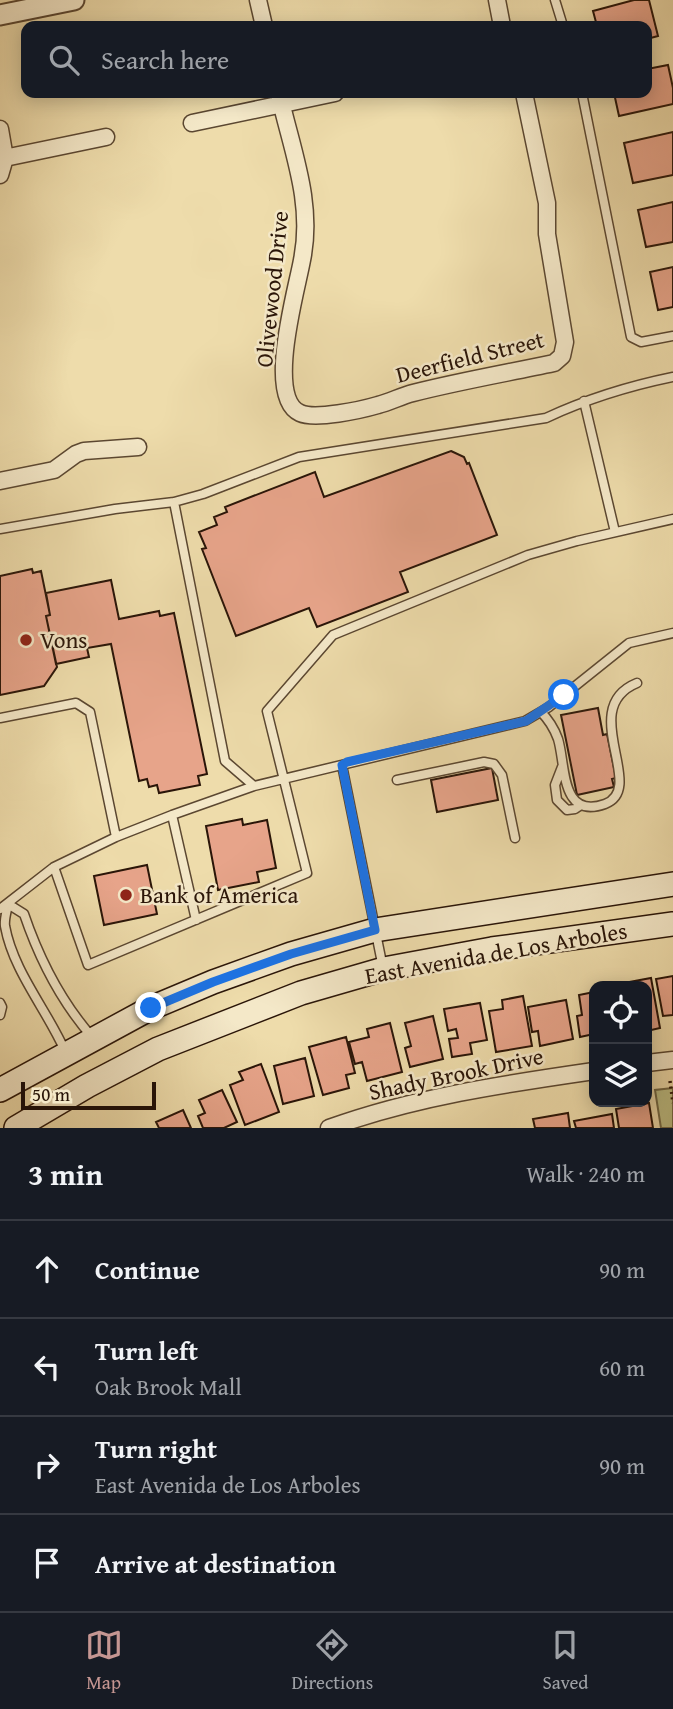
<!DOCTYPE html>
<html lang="en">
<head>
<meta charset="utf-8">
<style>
	body { margin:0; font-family:"Gentium Book Plus",serif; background:#20242c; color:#f1f3f6 }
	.controls { position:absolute; right:21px; bottom:21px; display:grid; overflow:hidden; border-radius:14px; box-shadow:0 4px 18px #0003 }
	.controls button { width:63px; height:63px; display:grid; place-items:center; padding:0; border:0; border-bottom:2px solid #363941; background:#171b24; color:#f1f3f6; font:35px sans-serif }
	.scale { position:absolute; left:21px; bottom:18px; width:135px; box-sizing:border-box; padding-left:7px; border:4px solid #2a1508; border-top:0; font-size:19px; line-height:24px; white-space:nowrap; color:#2a1508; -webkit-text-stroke:5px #f4e8c8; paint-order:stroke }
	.stop { position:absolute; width:21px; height:21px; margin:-16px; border:5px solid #1a73e8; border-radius:50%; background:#fff }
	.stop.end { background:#1a73e8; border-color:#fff; box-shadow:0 2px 7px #0008 }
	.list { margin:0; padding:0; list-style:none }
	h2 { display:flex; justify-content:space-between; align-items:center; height:91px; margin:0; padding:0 28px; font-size:30px }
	h2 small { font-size:23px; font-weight:400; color:#9ea1a6 }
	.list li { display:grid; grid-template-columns:46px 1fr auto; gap:21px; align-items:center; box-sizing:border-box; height:98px; padding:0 28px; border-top:2px solid #363941 }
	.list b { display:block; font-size:26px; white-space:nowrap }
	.list p { margin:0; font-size:23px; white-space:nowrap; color:#9ea1a6 }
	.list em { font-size:23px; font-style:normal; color:#9ea1a6 }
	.icon { flex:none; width:38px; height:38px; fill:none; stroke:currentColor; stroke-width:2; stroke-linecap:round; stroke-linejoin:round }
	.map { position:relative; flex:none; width:673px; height:1128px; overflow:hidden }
	.search { position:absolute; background:#171b24; box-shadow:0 4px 18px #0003; left:21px; right:21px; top:21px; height:77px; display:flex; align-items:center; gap:18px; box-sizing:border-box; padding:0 24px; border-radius:14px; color:#9ea1a6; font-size:26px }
	.sheet { height:483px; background:#171b24 }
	nav { display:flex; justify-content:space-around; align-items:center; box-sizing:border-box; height:98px; border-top:2px solid #363941; background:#171b24; font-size:19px; color:#9ea1a6 }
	nav a { display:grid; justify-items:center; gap:4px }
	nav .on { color:#c59692 }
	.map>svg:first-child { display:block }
</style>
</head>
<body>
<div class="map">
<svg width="673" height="1128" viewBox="0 0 673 1128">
	<rect width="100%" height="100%" fill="#eedcab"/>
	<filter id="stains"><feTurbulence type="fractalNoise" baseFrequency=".00286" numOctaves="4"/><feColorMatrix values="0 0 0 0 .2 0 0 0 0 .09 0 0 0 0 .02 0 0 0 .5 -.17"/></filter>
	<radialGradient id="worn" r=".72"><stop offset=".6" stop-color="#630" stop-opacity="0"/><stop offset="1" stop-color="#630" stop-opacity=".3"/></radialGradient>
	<path fill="#bdbf86" stroke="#746a47" stroke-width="2" d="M 673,1088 L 673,1128 L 661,1128 L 655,1090 Z"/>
	<path fill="#e7a48a" stroke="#2a1508" stroke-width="2" d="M 634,0 L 649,0 L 658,36 L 647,39 L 647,26 L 597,26 L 593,11 Z
		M 668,65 L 673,88 L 673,104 L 619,116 L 614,93 L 647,93 L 647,69 Z
		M 673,132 L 673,175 L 633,183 L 624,143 Z
		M 673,202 L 673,242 L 646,247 L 638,210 Z
		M 673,267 L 673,307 L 658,310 L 650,272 Z
		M 451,451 L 464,457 L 467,464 L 469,463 L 497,535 L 400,572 L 408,592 L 317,627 L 309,608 L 236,636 L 202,549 L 206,548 L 199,532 L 217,525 L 214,517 L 227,512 L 225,507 L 315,472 L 324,497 Z
		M 32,569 L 33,573 L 41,571 L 50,615 L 46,616 L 57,667 L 44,686 L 0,695 L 0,576 Z
		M 111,580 L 119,619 L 159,611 L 160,616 L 174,613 L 207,774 L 198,776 L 200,785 L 159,793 L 157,785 L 149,787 L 147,779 L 139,781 L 111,644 L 87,648 L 89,657 L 56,664 L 46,616 L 50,615 L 46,593 Z
		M 598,708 L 603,735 L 607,734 L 616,778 L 612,779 L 614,787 L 577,795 L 561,715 Z
		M 492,768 L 498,800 L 437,812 L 431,780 Z
		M 242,819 L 243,825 L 267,820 L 276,868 L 257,872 L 259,882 L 218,890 L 206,826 Z
		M 147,865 L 157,914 L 104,925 L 94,876 Z
		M 673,976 L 673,1015 L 663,1016 L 656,979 Z
		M 651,978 L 660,1028 L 647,1031 L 647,986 L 630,986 L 629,982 Z
		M 594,992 L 594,1034 L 580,1037 L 577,1016 L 582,1015 L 579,995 Z
		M 523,996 L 532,1046 L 496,1052 L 489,1011 L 503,1009 L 502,1000 Z
		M 566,1000 L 573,1039 L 540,1046 L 538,1031 L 532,1032 L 528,1007 Z
		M 480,1003 L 487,1040 L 470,1043 L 472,1054 L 452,1057 L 449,1039 L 458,1038 L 456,1029 L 448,1031 L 444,1009 Z
		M 433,1016 L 443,1059 L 410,1067 L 405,1048 L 411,1046 L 405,1023 Z
		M 390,1023 L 402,1072 L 367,1081 L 362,1062 L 355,1064 L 349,1042 L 369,1037 L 367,1029 Z
		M 346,1037 L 355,1073 L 346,1075 L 349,1088 L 323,1095 L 309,1047 Z
		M 305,1058 L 314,1096 L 283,1104 L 274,1066 Z
		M 261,1064 L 279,1112 L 245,1125 L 230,1085 L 243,1080 L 239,1072 Z
		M 222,1090 L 237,1122 L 224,1128 L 203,1128 L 198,1116 L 205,1113 L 199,1100 Z
		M 649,1103 L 653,1128 L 619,1128 L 616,1109 Z
		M 183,1110 L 191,1128 L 159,1128 L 156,1122 Z
		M 568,1113 L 570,1128 L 535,1128 L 533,1119 Z
		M 612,1114 L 614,1128 L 576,1128 L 574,1121 Z"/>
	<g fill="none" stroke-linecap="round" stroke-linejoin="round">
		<defs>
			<path id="service" d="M 555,0 L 563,26
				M 582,93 L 631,337 L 641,342 L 673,336
				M 584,401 L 615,532
				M 174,502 L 225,761 L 254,786
				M 0,529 L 115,509 L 174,502 L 203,494 L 299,457 L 546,418 C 587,399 629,386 673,377
				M 541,712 C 549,720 554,728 558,739 C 566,765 560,820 605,804 C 648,788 576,708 637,683
				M 0,718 L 76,703 L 90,712 L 116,837
				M 342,765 L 383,968
				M 562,767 L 555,785 L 557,800 L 567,810 L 575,809 L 581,805
				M 397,780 L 484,762 L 494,764 L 502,775 L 515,838
				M 172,815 L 196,920
				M 54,867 L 88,965 L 307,873 L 267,711 L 333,635 L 528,555 L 577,541 L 673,519
				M 0,909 L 54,867 L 116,837 L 172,815 L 254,786 L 525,721 L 549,707 L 629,643 L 673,633
				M 0,1003 L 2,1007 L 0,1015
				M 65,1051 C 47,1010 13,971 5,926 C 4,919 7,911 8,904 L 24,914 C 39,958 62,1003 93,1038"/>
			<path id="minor" d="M 258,0 L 264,26
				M 497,0 L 502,26
				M 279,93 C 291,148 314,202 302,260 C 297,289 265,397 300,413 C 315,420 361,410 378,405 C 390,402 401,396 413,393 C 460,381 507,373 554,363 L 562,356 L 565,342 L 547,234 L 547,203 L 524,93
				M 192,123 L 335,93
				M 0,129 L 5,158 L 0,175
				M 0,159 L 106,137
				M 0,481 L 54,470 L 76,454 L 84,451 L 138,447
				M 647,1063 L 673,1060
				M 329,1128 C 415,1097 504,1084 594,1071"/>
			<path id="tertiary" d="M 0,15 L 74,0"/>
			<path id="secondary" d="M 0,1090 L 151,1008 L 213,982 L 291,954 L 375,930 L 673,884
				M 16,1128 L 87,1086 L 158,1049 L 301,993 L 384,969 L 492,949 L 673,924"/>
		</defs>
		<use href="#service" stroke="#5b4731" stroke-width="11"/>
		<use href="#minor" stroke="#5b4731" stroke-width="19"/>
		<use href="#tertiary" stroke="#5b4731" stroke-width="23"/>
		<use href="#secondary" stroke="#2a1508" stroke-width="26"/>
		<path stroke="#2a1508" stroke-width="3.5" stroke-dasharray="2 3.5" stroke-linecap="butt" d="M 670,1081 L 673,1103"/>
		<use href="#service" stroke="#f4e8c8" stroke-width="8"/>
		<use href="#minor" stroke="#f4e8c8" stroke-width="16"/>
		<use href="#tertiary" stroke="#f4e8c8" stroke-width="19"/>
		<use href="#secondary" stroke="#f4e8c8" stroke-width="23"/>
	</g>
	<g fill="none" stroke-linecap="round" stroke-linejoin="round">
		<path stroke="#1a73e8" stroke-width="9" d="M 151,1008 L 213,982 L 291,954 L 375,930 L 342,765 L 347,762 L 526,721 L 564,695"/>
	</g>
	<g fill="#8f2418" stroke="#f4e8c8" stroke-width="2.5">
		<circle cx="26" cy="640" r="7"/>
		<circle cx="126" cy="895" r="7"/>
	</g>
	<g text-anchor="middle" stroke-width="5" stroke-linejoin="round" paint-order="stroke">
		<g font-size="23" fill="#2a1508" stroke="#f4e8c8">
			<text transform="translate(272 289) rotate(-84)" y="8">Olivewood Drive</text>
			<text transform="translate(470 357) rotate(-14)" y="8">Deerfield Street</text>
			<text transform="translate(496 953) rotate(-10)" y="8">East Avenida de Los Arboles</text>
			<text transform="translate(456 1074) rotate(-12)" y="8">Shady Brook Drive</text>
		</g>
		<g font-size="23" fill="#2a1508" stroke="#f4e8c8" text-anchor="start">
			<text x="40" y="648">Vons</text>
			<text x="140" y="903">Bank of America</text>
		</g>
	</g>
	<rect width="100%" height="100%" filter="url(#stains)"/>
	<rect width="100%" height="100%" fill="url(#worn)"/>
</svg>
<div class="controls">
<button><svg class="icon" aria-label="locate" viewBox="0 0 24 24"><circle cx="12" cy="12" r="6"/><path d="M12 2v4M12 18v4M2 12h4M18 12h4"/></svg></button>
<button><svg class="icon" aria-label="layers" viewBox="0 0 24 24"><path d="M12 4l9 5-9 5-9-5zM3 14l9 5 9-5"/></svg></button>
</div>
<div class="scale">50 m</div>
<div class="stop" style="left:564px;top:695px"></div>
<div class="stop end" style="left:151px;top:1008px"></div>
<div class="search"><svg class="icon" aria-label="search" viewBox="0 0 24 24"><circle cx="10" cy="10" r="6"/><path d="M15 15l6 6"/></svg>Search here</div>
</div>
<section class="sheet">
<h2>3 min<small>Walk · 240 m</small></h2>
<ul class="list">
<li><svg class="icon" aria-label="ahead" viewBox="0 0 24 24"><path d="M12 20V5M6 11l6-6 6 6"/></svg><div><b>Continue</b></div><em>90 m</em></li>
<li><svg class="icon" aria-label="left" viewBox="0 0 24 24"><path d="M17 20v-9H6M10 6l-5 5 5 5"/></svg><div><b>Turn left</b><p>Oak Brook Mall</p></div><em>60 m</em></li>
<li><svg class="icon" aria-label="right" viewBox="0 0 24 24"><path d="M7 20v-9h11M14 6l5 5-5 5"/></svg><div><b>Turn right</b><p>East Avenida de Los Arboles</p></div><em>90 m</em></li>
<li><svg class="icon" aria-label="arrive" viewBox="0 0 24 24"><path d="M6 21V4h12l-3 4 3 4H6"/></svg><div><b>Arrive at destination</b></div></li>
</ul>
</section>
<nav>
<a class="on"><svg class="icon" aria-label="map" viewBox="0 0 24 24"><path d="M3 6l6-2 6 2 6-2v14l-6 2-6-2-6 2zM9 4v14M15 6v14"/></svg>Map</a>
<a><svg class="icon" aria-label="directions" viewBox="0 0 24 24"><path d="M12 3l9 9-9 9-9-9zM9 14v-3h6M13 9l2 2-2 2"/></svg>Directions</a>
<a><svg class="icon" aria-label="saved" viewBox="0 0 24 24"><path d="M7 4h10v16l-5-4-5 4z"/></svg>Saved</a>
</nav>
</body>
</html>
